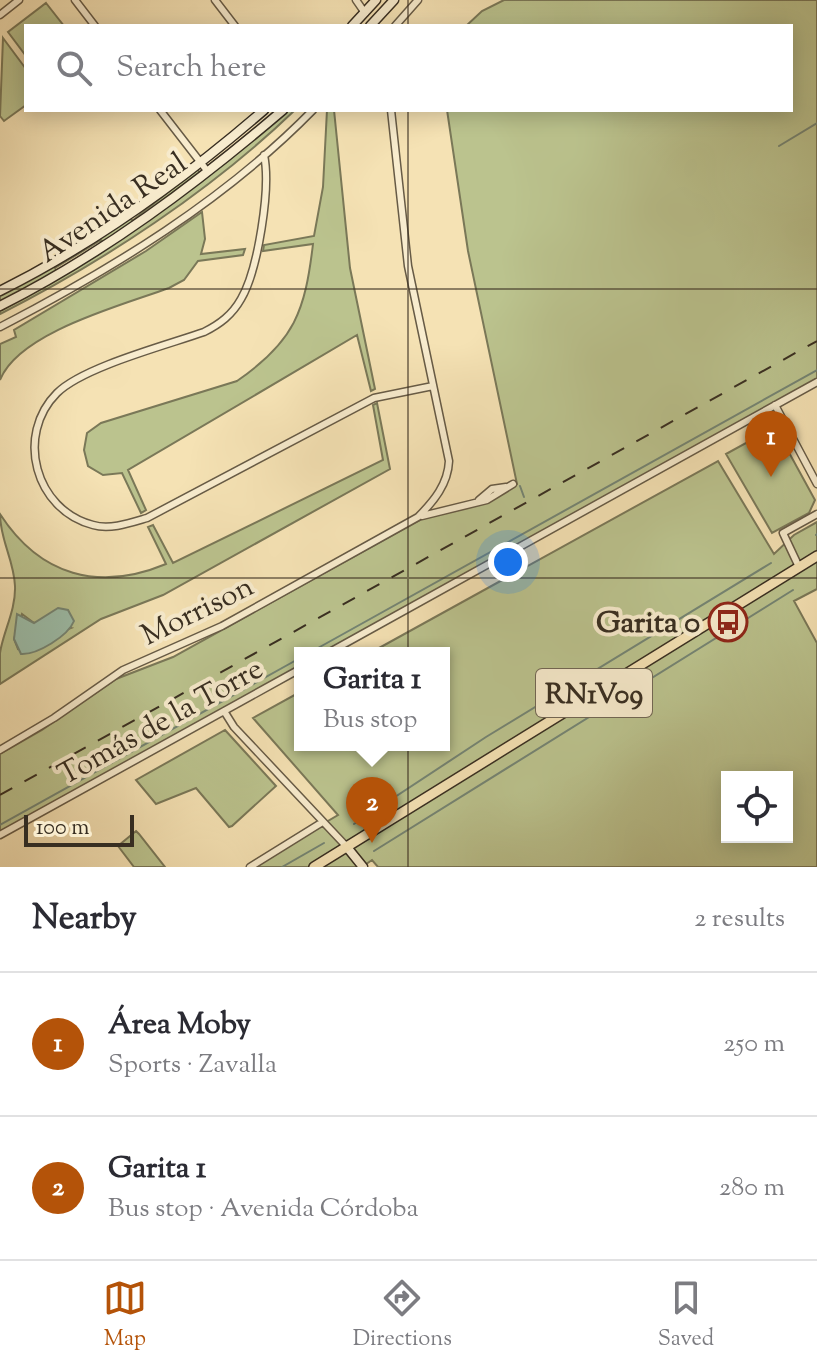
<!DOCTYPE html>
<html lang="en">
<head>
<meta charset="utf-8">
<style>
	body { margin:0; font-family:"Sorts Mill Goudy",serif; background:#f2f2f3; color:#2b2b33 }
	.controls { position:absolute; right:24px; bottom:24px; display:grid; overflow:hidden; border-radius:0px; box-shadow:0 4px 20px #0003 }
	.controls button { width:72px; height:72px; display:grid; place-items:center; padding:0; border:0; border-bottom:2px solid #e1e1e2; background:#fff; color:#2b2b33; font:40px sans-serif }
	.scale { position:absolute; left:24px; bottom:20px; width:110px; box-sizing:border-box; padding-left:8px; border:4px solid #382e21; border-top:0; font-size:22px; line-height:28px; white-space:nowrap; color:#382e21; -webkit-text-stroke:6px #f8ecce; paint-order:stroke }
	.you { position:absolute; left:508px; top:562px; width:28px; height:28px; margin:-20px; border:6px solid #fff; border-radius:50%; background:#1a73e8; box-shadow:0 0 0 12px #1a73e833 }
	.badge { display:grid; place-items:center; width:52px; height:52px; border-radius:50%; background:#b45309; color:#fff; font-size:26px; font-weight:700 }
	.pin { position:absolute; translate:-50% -66px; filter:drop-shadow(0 2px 4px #0008) }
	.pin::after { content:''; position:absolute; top:42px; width:28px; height:24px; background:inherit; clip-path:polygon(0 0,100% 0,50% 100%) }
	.popup { position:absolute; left:294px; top:647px; width:156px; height:104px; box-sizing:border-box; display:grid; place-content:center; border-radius:0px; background:#fff; filter:drop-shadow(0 2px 6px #0005); font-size:26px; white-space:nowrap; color:#7c7c81 }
	.popup b { font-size:30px; color:#2b2b33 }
	.popup::after { content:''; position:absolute; left:50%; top:100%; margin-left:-16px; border:16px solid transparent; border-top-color:#fff }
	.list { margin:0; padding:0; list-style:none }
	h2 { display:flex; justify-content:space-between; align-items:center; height:104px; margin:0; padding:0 32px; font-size:34px }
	h2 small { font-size:26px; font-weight:400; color:#7c7c81 }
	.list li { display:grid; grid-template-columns:52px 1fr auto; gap:24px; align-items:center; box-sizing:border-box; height:144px; padding:0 32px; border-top:2px solid #e1e1e2 }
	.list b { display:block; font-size:30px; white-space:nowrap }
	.list p { margin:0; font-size:26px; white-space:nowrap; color:#7c7c81 }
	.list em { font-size:26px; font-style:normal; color:#7c7c81 }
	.icon { flex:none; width:44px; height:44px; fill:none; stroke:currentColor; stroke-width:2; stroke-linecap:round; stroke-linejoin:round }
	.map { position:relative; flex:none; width:817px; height:867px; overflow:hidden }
	.search { position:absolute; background:#fff; box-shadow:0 4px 20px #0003; left:24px; right:24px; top:24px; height:88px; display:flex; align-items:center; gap:20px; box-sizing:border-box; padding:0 28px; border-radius:0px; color:#7c7c81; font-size:30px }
	.sheet { height:392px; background:#fff }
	nav { display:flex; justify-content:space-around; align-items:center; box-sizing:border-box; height:112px; border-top:2px solid #e1e1e2; background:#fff; font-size:22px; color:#7c7c81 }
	nav a { display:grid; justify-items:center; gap:4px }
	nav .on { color:#b45309 }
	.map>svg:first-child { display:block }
</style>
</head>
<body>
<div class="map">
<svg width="817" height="867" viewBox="0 0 817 867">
	<rect width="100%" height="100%" fill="#f5e2b4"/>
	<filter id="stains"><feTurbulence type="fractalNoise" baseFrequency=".0025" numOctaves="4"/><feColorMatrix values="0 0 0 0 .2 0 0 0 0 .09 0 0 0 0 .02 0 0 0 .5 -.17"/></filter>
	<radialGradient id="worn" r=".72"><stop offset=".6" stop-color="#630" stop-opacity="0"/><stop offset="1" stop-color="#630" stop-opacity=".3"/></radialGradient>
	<path fill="#bbc38e" stroke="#7a7858" stroke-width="2" fill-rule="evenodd" d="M 504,0 L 817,0 L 817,382 L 328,653 L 300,653 L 300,669 L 0,835 L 0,754 L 42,730 L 116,679 L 173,657 L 422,519 L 490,501 L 517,484 L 468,251 L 447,110 L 791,110 L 791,26 L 466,26 L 482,11 Z
		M 46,3 L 64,26 L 26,26 L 26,56 L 8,32 Z
		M 3,38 L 26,69 L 26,105 L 4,121 L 0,116 Z
		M 283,110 L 295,110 C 212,190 103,262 0,314 L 0,306 L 149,217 Z
		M 327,110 L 334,110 L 350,268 L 375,389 L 371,391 L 357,335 L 128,470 L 146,510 L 141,513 L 122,473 L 103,475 L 88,466 L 84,450 L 87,433 L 101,423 L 237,381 C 295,341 305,311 313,244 L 263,251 L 264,245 L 314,236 L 323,187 Z
		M 197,169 L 201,174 L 104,243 L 101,240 L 55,268 L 57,272 L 0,302 L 0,294 L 130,217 L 132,221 Z
		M 202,212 L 205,239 L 201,254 L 245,249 L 243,255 L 198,261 L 184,280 L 169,288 C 123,305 19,332 0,380 L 0,344 L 16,337 L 14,330 L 146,251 Z
		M 377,403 L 390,469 L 163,595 L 101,619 L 0,684 C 0,674 0,663 0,653 C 3,632 16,610 15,586 C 14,560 0,540 0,514 C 40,576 99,592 166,564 L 148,527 L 153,525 L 173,563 L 383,460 L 373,405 ZM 22,614 L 34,623 L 41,621 L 71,628 L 18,649 L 14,639 Z
		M 775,427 L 815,500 L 809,513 L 772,533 L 726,454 Z
		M 718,461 L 774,554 L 794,535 L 817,522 L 817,589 L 794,601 L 817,643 L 817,867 L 378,867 L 372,860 L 362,867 L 250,867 L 338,815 L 253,718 L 300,692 L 300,745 L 444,745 L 444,653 L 370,653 ZM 727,777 L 787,777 L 787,837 L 727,837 Z
		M 225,730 L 276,786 L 232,826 L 229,827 L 196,788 L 156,804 L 136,780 Z
		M 136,831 L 139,834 L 165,867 L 134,867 L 118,846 Z"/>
	<path fill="#9cbeaa" stroke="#748473" stroke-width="2" d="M 58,608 L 68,610 L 74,621 C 68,636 37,655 21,654 L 14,639 L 17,614 L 34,623 Z"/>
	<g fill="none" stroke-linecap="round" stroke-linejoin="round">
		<path stroke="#748473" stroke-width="2" d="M 779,146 L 817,123
			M 520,486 L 524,497
			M 816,535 L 817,534
			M 309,653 L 817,370
			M 354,824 L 486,737 L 771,563
			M 0,825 L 300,658
			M 374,851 L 793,590
			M 282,867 L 324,843"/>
		<defs>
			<path id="street" d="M 75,0 L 95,26
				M 215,0 L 235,26
				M 356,0 L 365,13
				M 0,15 L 19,0
				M 395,26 L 418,0
				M 160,110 L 208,172
				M 264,155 C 271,188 258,270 241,299 C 232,315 220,324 204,332 C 167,345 83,367 57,393 C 15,435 35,510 93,525 C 110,530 130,523 147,518 L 374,398 L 433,386
				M 0,327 C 112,269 224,201 313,110
				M 775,405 L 817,484
				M 479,500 L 492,489 L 506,487
				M 422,516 L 487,500 L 513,484
				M 799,567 L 783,533 L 817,514
				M 328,653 L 817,382
				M 224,711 L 234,727 L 346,846
				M 0,750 L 54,718 L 123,670 L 222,626 L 418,517 C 434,501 448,484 449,461 L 408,266 L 391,110
				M 0,835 L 300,669
				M 250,867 L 321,823"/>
			<path id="secondary" d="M 352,26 L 376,0
				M 370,26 L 394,0
				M 0,291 C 96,243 183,180 264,110
				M 0,306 C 103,254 195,185 283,110
				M 346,846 L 363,867"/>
			<path id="primary" d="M 314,867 L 817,556"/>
		</defs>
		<use href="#street" stroke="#675b46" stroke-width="9"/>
		<use href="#secondary" stroke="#382e21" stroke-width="11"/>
		<use href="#primary" stroke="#382e21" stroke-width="12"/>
		<use href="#street" stroke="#f8ecce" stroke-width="6"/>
		<use href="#secondary" stroke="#f8ecce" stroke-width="8"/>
		<use href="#primary" stroke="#f5e2b4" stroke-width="9"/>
		<path stroke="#382e21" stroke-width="2" stroke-dasharray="14 14" stroke-linecap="butt" d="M 0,795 L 817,341"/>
	</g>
	<path fill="none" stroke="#382e21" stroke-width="2" stroke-opacity="0.55" d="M 408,0 L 408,26M 408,110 L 408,867M 0,289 L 817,289M 0,578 L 817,578"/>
	<defs>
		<symbol id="bus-ring" viewBox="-11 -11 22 22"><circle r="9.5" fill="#f8ecce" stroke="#8f2418" stroke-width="1.5"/><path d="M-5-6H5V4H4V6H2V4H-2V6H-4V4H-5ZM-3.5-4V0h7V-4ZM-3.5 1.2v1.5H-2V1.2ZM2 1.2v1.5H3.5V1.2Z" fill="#8f2418"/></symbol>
	</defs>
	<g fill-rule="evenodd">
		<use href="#bus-ring" x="706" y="600" width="44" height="44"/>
	</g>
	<g text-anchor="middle" stroke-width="8" stroke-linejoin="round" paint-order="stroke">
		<rect fill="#f8ecce" stroke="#726755" stroke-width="2" x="536" y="669" width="116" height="48" rx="6"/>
		<g font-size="28" font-weight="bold" fill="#382e21">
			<text x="594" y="703">RN1V09</text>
		</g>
		<g font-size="30" fill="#382e21" stroke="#f8ecce">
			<text transform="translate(112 207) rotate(-34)" y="10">Avenida Real</text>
			<text transform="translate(197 610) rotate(-26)" y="10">Morrison</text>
			<text transform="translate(160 721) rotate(-29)" y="10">Tomás de la Torre</text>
		</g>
		<g font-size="30" font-weight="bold" fill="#382e21" stroke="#f8ecce" text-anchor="end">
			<text x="700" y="632">Garita 0</text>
		</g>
	</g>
	<rect width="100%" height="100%" filter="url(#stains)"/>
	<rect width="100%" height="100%" fill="url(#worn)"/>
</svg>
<div class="controls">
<button><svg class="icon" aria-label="locate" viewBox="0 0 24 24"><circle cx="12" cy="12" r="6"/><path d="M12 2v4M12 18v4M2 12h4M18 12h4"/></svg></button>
</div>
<div class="scale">100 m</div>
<div class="you"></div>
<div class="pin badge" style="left:771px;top:477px">1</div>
<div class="pin badge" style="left:372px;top:843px">2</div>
<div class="popup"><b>Garita 1</b>Bus stop</div>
<div class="search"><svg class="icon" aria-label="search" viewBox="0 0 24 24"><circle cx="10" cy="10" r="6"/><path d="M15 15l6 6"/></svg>Search here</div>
</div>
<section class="sheet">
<h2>Nearby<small>2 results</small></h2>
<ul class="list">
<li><span class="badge">1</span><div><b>Área Moby</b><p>Sports · Zavalla</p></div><em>250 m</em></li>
<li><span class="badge">2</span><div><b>Garita 1</b><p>Bus stop · Avenida Córdoba</p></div><em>280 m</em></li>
</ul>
</section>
<nav>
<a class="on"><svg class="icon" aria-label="map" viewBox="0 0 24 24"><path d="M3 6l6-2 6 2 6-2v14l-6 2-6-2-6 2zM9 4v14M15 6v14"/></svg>Map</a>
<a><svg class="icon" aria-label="directions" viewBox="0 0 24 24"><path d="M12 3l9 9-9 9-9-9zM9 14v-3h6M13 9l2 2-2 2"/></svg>Directions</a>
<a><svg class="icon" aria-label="saved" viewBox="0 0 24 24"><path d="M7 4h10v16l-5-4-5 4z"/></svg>Saved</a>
</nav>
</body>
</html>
